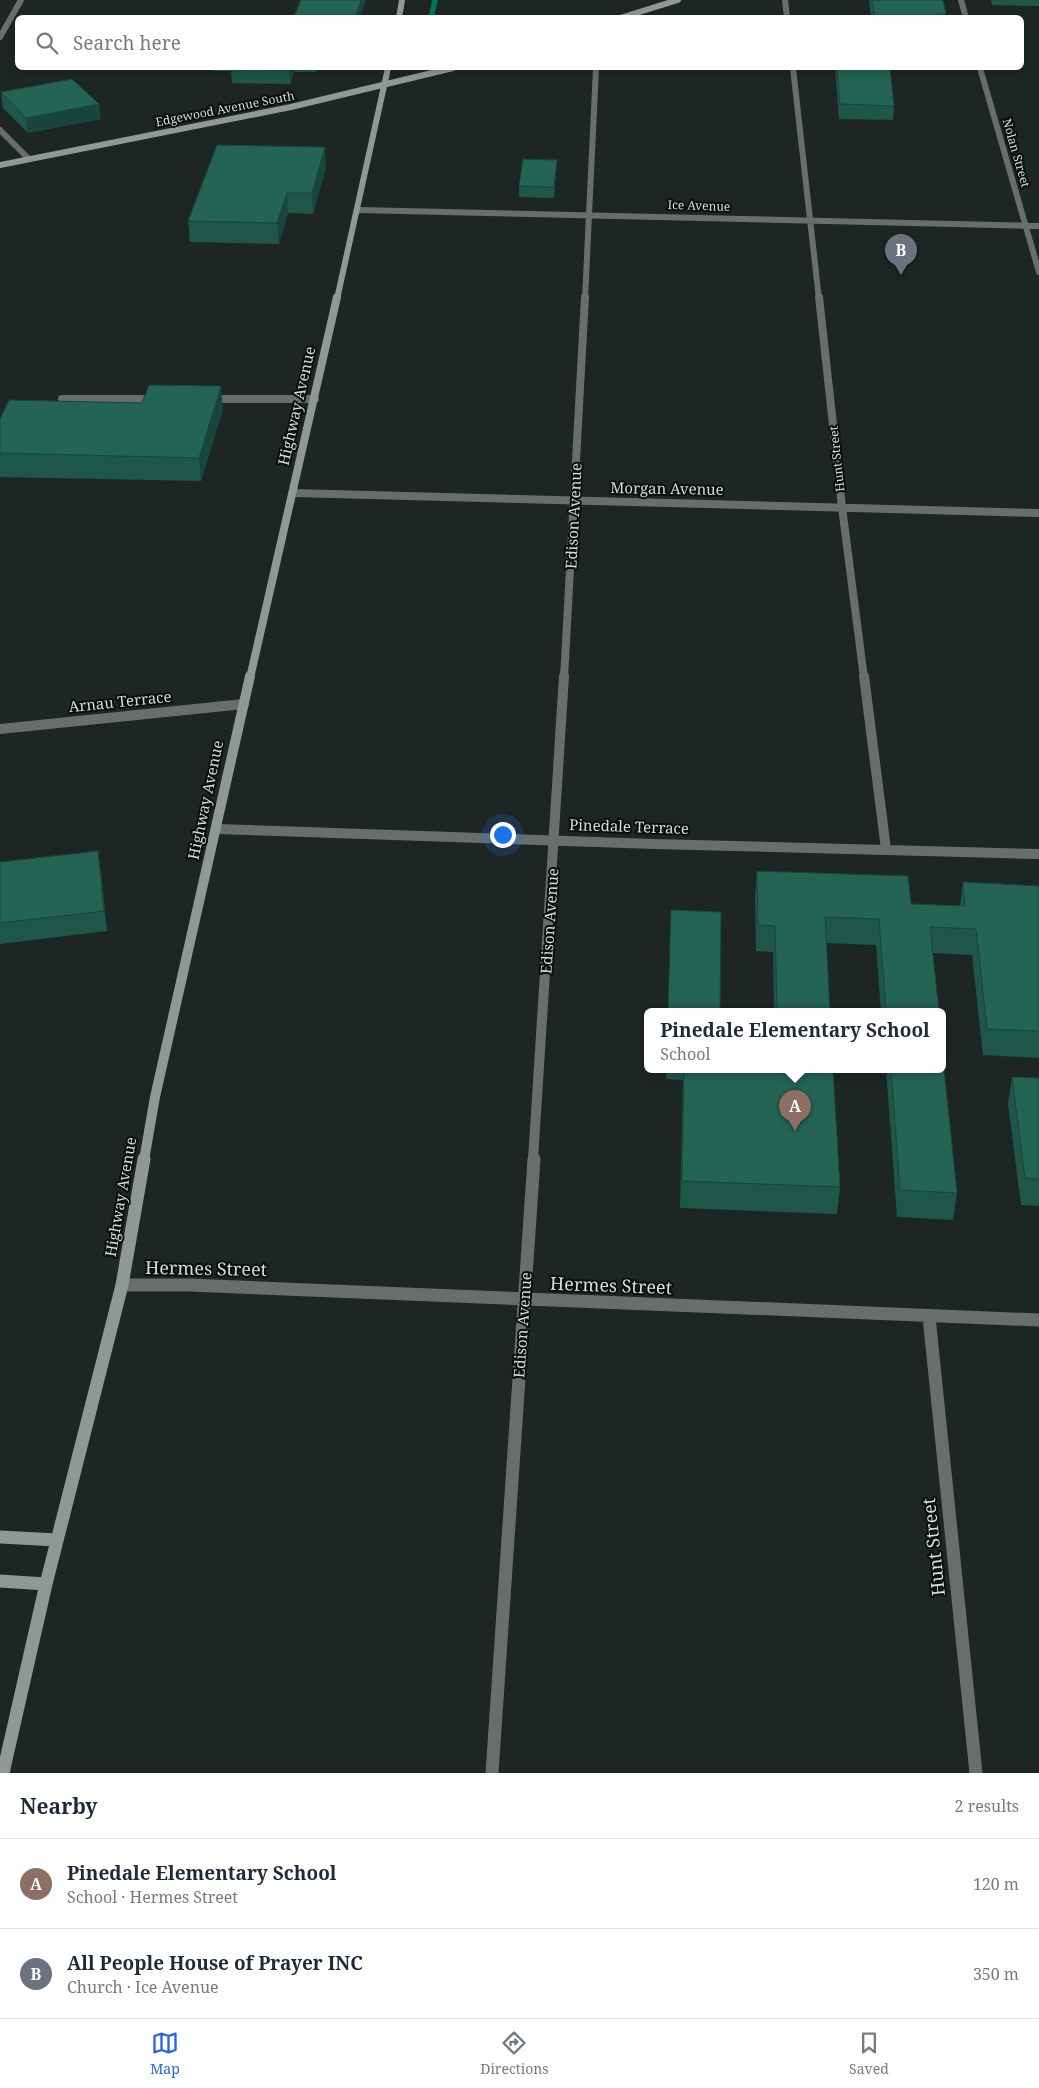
<!DOCTYPE html>
<html lang="en">
<head>
<meta charset="utf-8">
<style>
	body { margin:0; font-family:"Noto Serif",serif; background:#f2f2f3; color:#1f2937 }
	.you { position:absolute; left:502px; top:834px; width:18px; height:18px; margin:-12px; border:4px solid #fff; border-radius:50%; background:#1a73e8; box-shadow:0 0 0 8px #1a73e833 }
	.badge { display:grid; place-items:center; width:32px; height:32px; border-radius:50%; background:#2563eb; color:#fff; font-size:16px; font-weight:700 }
	.pin { position:absolute; translate:-50% -41px; filter:drop-shadow(0 1px 2px #0008) }
	.pin::after { content:''; position:absolute; top:26px; width:18px; height:15px; background:inherit; clip-path:polygon(0 0,100% 0,50% 100%) }
	.popup { position:absolute; left:644px; top:1008px; width:302px; height:65px; box-sizing:border-box; display:grid; place-content:center; border-radius:8px; background:#fff; filter:drop-shadow(0 1px 4px #0005); font-size:16px; white-space:nowrap; color:#747a83 }
	.popup b { font-size:19px; color:#1f2937 }
	.popup::after { content:''; position:absolute; left:50%; top:100%; margin-left:-10px; border:10px solid transparent; border-top-color:#fff }
	.list { margin:0; padding:0; list-style:none }
	h2 { display:flex; justify-content:space-between; align-items:center; height:65px; margin:0; padding:0 20px; font-size:21px }
	h2 small { font-size:16px; font-weight:400; color:#747a83 }
	.list li { display:grid; grid-template-columns:32px 1fr auto; gap:15px; align-items:center; box-sizing:border-box; height:90px; padding:0 20px; border-top:1px solid #e0e1e3 }
	.list b { display:block; font-size:19px; white-space:nowrap }
	.list p { margin:0; font-size:16px; white-space:nowrap; color:#747a83 }
	.list em { font-size:16px; font-style:normal; color:#747a83 }
	.icon { flex:none; width:28px; height:28px; fill:none; stroke:currentColor; stroke-width:2; stroke-linecap:round; stroke-linejoin:round }
	.map { position:relative; flex:none; width:1039px; height:1773px; overflow:hidden }
	.search { position:absolute; background:#fff; box-shadow:0 2px 8px #0003; left:15px; right:15px; top:15px; height:55px; display:flex; align-items:center; gap:12px; box-sizing:border-box; padding:0 18px; border-radius:8px; color:#747a83; font-size:19px }
	.sheet { height:245px; background:#fff }
	nav { display:flex; justify-content:space-around; align-items:center; box-sizing:border-box; height:70px; border-top:1px solid #e0e1e3; background:#fff; font-size:14px; color:#747a83 }
	nav a { display:grid; justify-items:center; gap:2px }
	nav .on { color:#2563eb }
	.map>svg:first-child { display:block }
</style>
</head>
<body>
<div class="map">
<svg width="1039" height="1773" viewBox="0 0 1039 1773">
	<rect width="100%" height="100%" fill="#1d2623"/>
	<g fill="none" stroke-linecap="round" stroke-linejoin="round">
		<path stroke="#00735d" stroke-width="5.5" d="M 431,18 L 435,0"/>
		<path stroke="#696e6c" stroke-width="6" d="M 785,0 L 787,18
			M 961,0 L 966,18
			M 0,37 L 21,0
			M 793,68 L 819,299
			M 980,68 L 1039,272
			M 0,130 L 29,159
			M 358,210 L 1039,226
			M 585,299 L 596,68"/>
		<path stroke="#696e6c" stroke-width="8" d="M 819,297 L 842,507 L 864,678
			M 62,399 L 157,399
			M 209,399 L 315,399
			M 294,493 L 1039,513
			M 564,678 L 585,297"/>
		<path stroke="#696e6c" stroke-width="10" d="M 864,676 L 886,849
			M 0,729 L 244,704
			M 217,829 L 654,844 L 1039,854
			M 533,1160 L 564,676"/>
		<path stroke="#696e6c" stroke-width="13" d="M 122,1285 L 189,1285 L 1039,1320
			M 929,1317 L 976,1773
			M 492,1773 L 534,1159"/>
		<path stroke="#909895" stroke-width="6" d="M 399,18 L 402,0
			M 620,18 L 678,0
			M 0,165 L 291,107 L 453,68
			M 337,299 L 388,68"/>
		<path stroke="#909895" stroke-width="8" d="M 250,678 L 337,297"/>
		<path stroke="#909895" stroke-width="10" d="M 144,1160 L 155,1097 L 250,676"/>
		<path stroke="#909895" stroke-width="13" d="M 0,1537 L 57,1540
			M 0,1581 L 46,1584
			M 3,1773 L 46,1584 L 122,1285 L 144,1159"/>
	</g>
	<path fill="#1e5647" d="M 869,0 L 943,0 L 946,14 L 946,18 L 871,18 Z
		M 991,0 L 1039,0 L 1039,6 L 992,5 Z
		M 213,68 L 318,68 L 316,72 L 294,72 L 290,84 L 232,83 L 231,71 L 213,71 Z
		M 835,68 L 890,68 L 894,106 L 893,120 L 839,119 Z
		M 1,92 L 99,104 L 101,119 L 28,133 L 3,108 Z
		M 557,160 L 556,171 L 554,198 L 519,197 L 519,186 Z
		M 326,167 L 313,214 L 288,213 L 279,244 L 190,242 L 188,221 Z
		M 223,409 L 201,481 L 0,477 L 0,419 Z
		M 0,862 L 101,872 L 107,931 L 0,944 Z
		M 757,871 L 911,904 L 960,906 L 963,882 L 1039,886 L 1039,1058 L 983,1055 L 972,955 L 933,953 L 939,1012 L 881,1012 L 876,945 L 826,943 L 830,1012 L 774,1012 L 773,952 L 756,951 L 755,896 Z
		M 671,910 L 720,1012 L 668,1012 Z
		M 666,1070 L 833,1070 L 840,1187 L 837,1214 L 680,1208 L 683,1080 L 666,1079 Z
		M 886,1070 L 942,1070 L 957,1193 L 953,1220 L 897,1217 Z
		M 1012,1077 L 1039,1078 L 1039,1206 L 1021,1205 L 1008,1104 Z"/>
	<path fill="#18463a" d="M 361,0 L 365,0 L 365,3 L 360,18 L 355,18 Z
		M 290,68 L 294,68 L 294,72 L 290,84 L 289,70 Z
		M 99,104 L 101,119 L 28,133 L 26,118 Z
		M 325,147 L 326,167 L 313,214 L 312,193 Z
		M 557,160 L 556,171 L 554,198 L 554,187 Z
		M 287,193 L 288,213 L 279,244 L 277,223 Z
		M 221,386 L 223,409 L 201,481 L 199,458 Z
		M 98,851 L 101,872 L 107,931 L 104,911 Z"/>
	<path fill="#236453" stroke="#18463a" d="M 301,0 L 361,0 L 355,18 L 293,18 Z
		M 872,0 L 943,0 L 946,14 L 937,14 L 938,18 L 875,18 Z
		M 232,68 L 290,68 L 289,70 L 231,69 Z
		M 837,68 L 890,68 L 894,106 L 840,104 Z
		M 72,79 L 99,104 L 26,118 L 1,92 Z
		M 217,145 L 325,147 L 312,193 L 287,193 L 277,223 L 188,221 Z
		M 523,159 L 557,160 L 554,187 L 519,186 Z
		M 149,385 L 221,386 L 199,458 L 0,453 L 0,419 L 9,400 L 142,403 Z
		M 98,851 L 104,911 L 0,923 L 0,862 Z
		M 757,871 L 908,876 L 911,904 L 965,906 L 963,882 L 1039,886 L 1039,1031 L 987,1029 L 976,929 L 930,927 L 939,1012 L 886,1012 L 879,919 L 825,917 L 830,1012 L 777,1012 L 775,926 L 758,925 Z
		M 671,910 L 721,912 L 720,1012 L 668,1012 Z
		M 942,1050 L 957,1193 L 900,1190 L 891,1070 L 942,1070 Z
		M 684,1070 L 833,1070 L 840,1187 L 682,1181 Z
		M 1012,1077 L 1039,1078 L 1039,1179 L 1025,1178 Z"/>
	<g text-anchor="middle" stroke-width="4" stroke-linejoin="round" paint-order="stroke">
		<g font-size="12" fill="#d6dcda" stroke="#0a0e0d">
			<text transform="translate(225 109) rotate(-11)" y="4">Edgewood Avenue South</text>
			<text transform="translate(1016 153) rotate(74)" y="4">Nolan Street</text>
			<text transform="translate(699 206) rotate(2)" y="4">Ice Avenue</text>
			<text transform="translate(837 459) rotate(-96)" y="4">Hunt Street</text>
		</g>
		<g font-size="15" fill="#d6dcda" stroke="#0a0e0d">
			<text transform="translate(297 406) rotate(-77)" y="5">Highway Avenue</text>
			<text transform="translate(667 489) rotate(1)" y="5">Morgan Avenue</text>
			<text transform="translate(574 516) rotate(-87)" y="5">Edison Avenue</text>
			<text transform="translate(120 702) rotate(-6)" y="5">Arnau Terrace</text>
			<text transform="translate(206 800) rotate(-78)" y="5">Highway Avenue</text>
			<text transform="translate(629 827) rotate(2)" y="5">Pinedale Terrace</text>
			<text transform="translate(550 921) rotate(-86)" y="5">Edison Avenue</text>
			<text transform="translate(121 1197) rotate(-80)" y="5">Highway Avenue</text>
			<text transform="translate(523 1325) rotate(-86)" y="5">Edison Avenue</text>
		</g>
		<g font-size="18" fill="#d6dcda" stroke="#0a0e0d">
			<text transform="translate(206 1269) rotate(1)" y="6">Hermes Street</text>
			<text transform="translate(611 1286) rotate(2)" y="6">Hermes Street</text>
			<text transform="translate(934 1547) rotate(-96)" y="6">Hunt Street</text>
		</g>
	</g>
</svg>
<div class="you"></div>
<div class="pin badge" style="left:795px;top:1131px;background:#8d6e63">A</div>
<div class="popup"><b>Pinedale Elementary School</b>School</div>
<div class="pin badge" style="left:901px;top:275px;background:#6b7280">B</div>
<div class="search"><svg class="icon" aria-label="search" viewBox="0 0 24 24"><circle cx="10" cy="10" r="6"/><path d="M15 15l6 6"/></svg>Search here</div>
</div>
<section class="sheet">
<h2>Nearby<small>2 results</small></h2>
<ul class="list">
<li><span class="badge" style="background:#8d6e63">A</span><div><b>Pinedale Elementary School</b><p>School · Hermes Street</p></div><em>120 m</em></li>
<li><span class="badge" style="background:#6b7280">B</span><div><b>All People House of Prayer INC</b><p>Church · Ice Avenue</p></div><em>350 m</em></li>
</ul>
</section>
<nav>
<a class="on"><svg class="icon" aria-label="map" viewBox="0 0 24 24"><path d="M3 6l6-2 6 2 6-2v14l-6 2-6-2-6 2zM9 4v14M15 6v14"/></svg>Map</a>
<a><svg class="icon" aria-label="directions" viewBox="0 0 24 24"><path d="M12 3l9 9-9 9-9-9zM9 14v-3h6M13 9l2 2-2 2"/></svg>Directions</a>
<a><svg class="icon" aria-label="saved" viewBox="0 0 24 24"><path d="M7 4h10v16l-5-4-5 4z"/></svg>Saved</a>
</nav>
</body>
</html>
